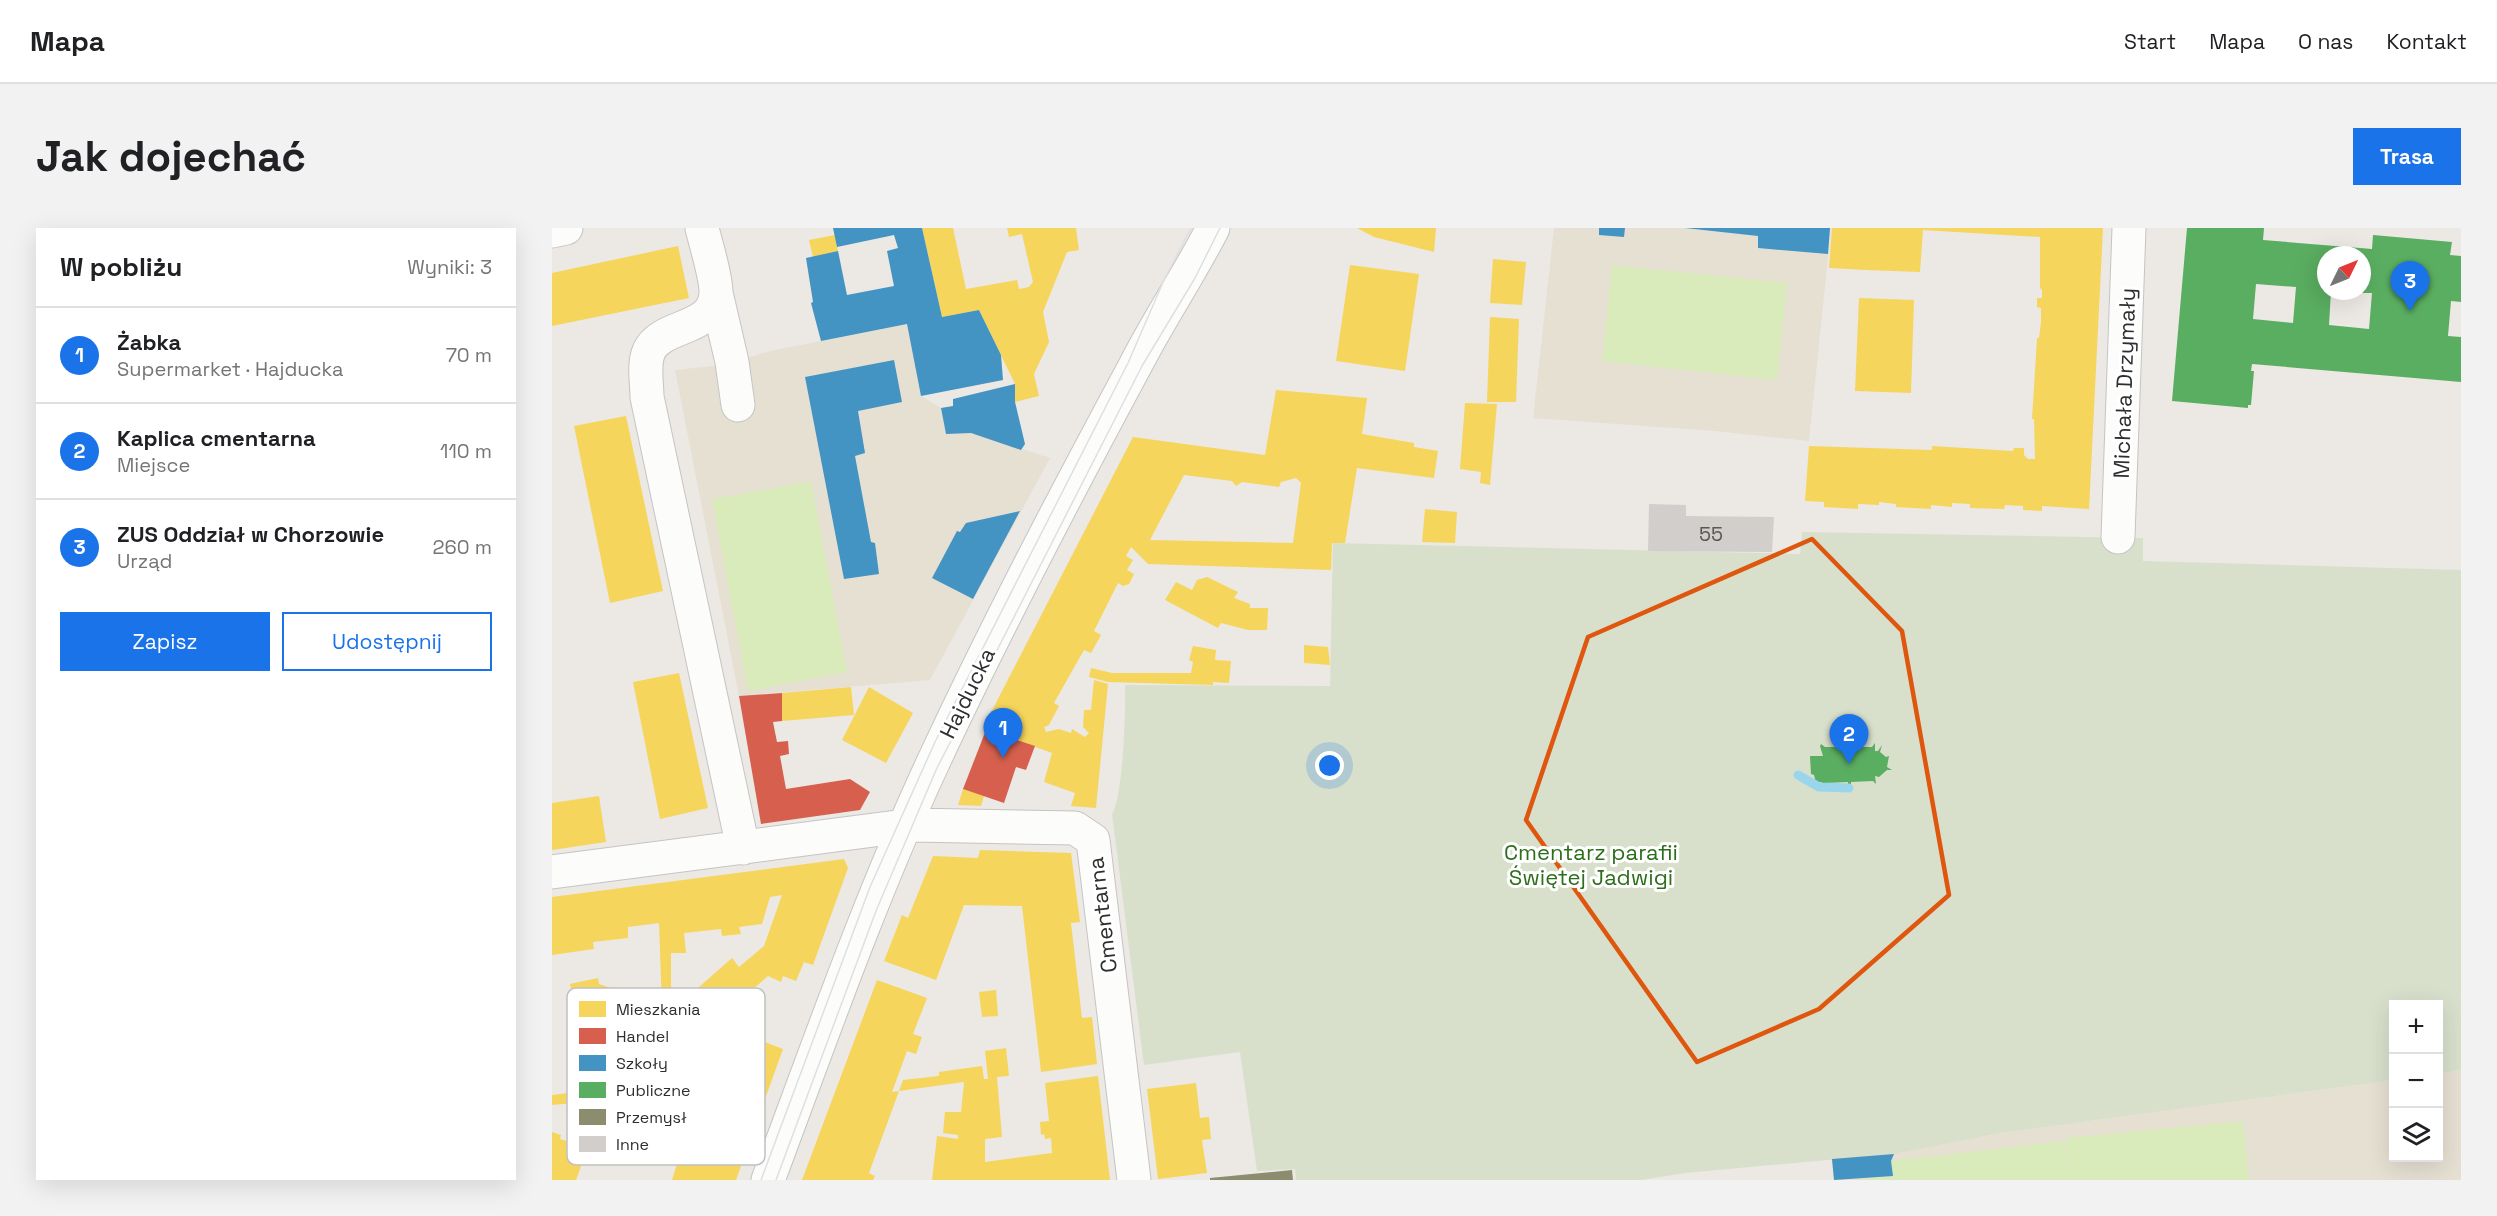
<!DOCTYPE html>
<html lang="pl">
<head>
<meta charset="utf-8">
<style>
	body { margin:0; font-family:"Space Grotesk",sans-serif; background:#f2f2f2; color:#202124 }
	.controls { position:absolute; right:18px; bottom:18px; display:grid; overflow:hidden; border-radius:0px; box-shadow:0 6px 24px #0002 }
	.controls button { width:54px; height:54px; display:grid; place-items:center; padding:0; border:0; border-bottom:2px solid #e0e0e0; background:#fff; color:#202124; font:30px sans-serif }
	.compass { position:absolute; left:1765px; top:18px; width:54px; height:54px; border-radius:50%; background:#fff; box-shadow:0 6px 24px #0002; rotate:47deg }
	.you { position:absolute; left:778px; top:538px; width:21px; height:21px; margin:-15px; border:4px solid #fff; border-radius:50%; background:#1a73e8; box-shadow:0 0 0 9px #1a73e833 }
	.badge { display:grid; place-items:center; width:39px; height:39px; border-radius:50%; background:#1a73e8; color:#fff; font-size:20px; font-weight:700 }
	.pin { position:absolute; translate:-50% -50px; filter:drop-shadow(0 2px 3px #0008) }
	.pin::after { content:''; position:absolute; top:32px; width:21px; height:18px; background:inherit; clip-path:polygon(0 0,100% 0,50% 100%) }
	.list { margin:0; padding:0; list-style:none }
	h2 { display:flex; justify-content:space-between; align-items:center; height:78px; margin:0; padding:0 24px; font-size:26px }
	h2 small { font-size:20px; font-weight:400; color:#757577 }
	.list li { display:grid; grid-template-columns:39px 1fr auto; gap:18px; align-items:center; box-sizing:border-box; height:96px; padding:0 24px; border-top:2px solid #e0e0e0 }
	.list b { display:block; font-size:22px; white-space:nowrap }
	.list p { margin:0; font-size:20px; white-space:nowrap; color:#757577 }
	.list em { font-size:20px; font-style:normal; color:#757577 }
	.actions { display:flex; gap:12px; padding:18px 24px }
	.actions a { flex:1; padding:14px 0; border:2px solid #1a73e8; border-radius:0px; text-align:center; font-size:21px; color:#1a73e8 }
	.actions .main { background:#1a73e8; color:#fff }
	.icon { flex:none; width:33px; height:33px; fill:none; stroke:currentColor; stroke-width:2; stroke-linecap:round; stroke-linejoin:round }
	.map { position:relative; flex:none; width:1909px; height:952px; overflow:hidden; border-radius:0px }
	header { display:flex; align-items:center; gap:36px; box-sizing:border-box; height:84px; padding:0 30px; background:#fff; border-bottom:2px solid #e0e0e0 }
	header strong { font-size:28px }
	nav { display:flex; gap:33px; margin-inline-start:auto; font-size:21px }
	.intro { display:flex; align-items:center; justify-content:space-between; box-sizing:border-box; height:144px; padding:0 36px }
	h1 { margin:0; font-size:42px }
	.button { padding:15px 27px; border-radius:0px; background:#1a73e8; color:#fff; font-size:21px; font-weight:700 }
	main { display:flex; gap:36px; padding:0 36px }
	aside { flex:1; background:#fff; border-radius:0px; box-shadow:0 6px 24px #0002 }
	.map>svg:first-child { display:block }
</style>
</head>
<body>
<header>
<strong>Mapa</strong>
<nav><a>Start</a><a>Mapa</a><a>O nas</a><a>Kontakt</a></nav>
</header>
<div class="intro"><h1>Jak dojechać</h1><a class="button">Trasa</a></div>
<main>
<aside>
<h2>W pobliżu<small>Wyniki: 3</small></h2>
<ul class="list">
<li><span class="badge">1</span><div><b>Żabka</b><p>Supermarket · Hajducka</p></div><em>70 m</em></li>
<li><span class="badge">2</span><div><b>Kaplica cmentarna</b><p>Miejsce</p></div><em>110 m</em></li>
<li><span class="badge">3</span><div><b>ZUS Oddział w Chorzowie</b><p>Urząd</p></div><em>260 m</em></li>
</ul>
<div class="actions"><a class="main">Zapisz</a><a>Udostępnij</a></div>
</aside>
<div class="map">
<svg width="1909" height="952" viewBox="0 0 1909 952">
	<rect width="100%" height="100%" fill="#ece8e4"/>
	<path fill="#e6e0d3" d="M 1002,0 L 1279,0 L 1257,213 L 1163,203 L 981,190 Z
		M 355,96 L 369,168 L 389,180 L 394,205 L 419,205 L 498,230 L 378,452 L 187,468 L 123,142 L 171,137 L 218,123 Z
		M 1909,842 L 1909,952 L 1282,952 L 1280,931 L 1342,926 L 1448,905 L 1841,852 L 1842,930 L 1886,930 L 1887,846 Z"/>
	<path fill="#d8e0cc" d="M 1250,304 L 1591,310 L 1591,333 L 1909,342 L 1909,842 L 1887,846 L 1886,776 L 1842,776 L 1841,852 L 1448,905 L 1342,926 L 1133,945 L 1089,952 L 744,952 L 743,941 L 705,943 L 688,824 L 592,837 L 560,586 C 571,570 574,480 573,457 L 778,458 L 781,315 L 1248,326 Z"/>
	<path fill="#d9eabb" d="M 1060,37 L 1235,55 L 1225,152 L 1050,133 Z
		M 259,253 L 295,444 L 196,463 L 160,271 Z
		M 1691,893 L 1697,952 L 1304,952 L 1340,948 L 1339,933 L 1513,913 L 1517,943 L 1514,910 Z"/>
	<path fill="#f6d55c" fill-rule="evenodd" d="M 370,0 L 401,0 L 414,61 L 465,52 L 467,61 L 477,59 L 481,54 L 470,6 L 457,9 L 455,0 L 524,0 L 527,22 L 515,24 L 491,84 L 497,114 L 482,146 L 487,168 L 463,174 L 463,156 L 427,82 L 390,89 Z
		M 805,0 L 884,0 L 882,24 L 822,9 Z
		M 1280,0 L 1551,0 L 1537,281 L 1490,278 L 1490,283 L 1471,282 L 1471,278 L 1453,277 L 1452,281 L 1418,280 L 1418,276 L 1400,275 L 1400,279 L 1379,277 L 1379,281 L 1344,279 L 1344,276 L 1327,274 L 1327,277 L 1306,276 L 1306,281 L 1272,279 L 1272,274 L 1253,273 L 1257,218 L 1380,222 L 1380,218 L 1461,223 L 1462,220 L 1472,220 L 1472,227 L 1476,231 L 1483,231 L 1482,191 L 1480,191 L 1485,110 L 1487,110 L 1489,94 L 1489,80 L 1485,79 L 1485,70 L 1490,70 L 1490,62 L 1488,60 L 1488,9 L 1371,2 L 1368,44 L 1314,42 L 1277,40 Z
		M 283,7 L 286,23 L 261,29 L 257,12 Z
		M 126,18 L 137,70 L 0,98 L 0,45 Z
		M 941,31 L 974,34 L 970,77 L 938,75 Z
		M 798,37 L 867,46 L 853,143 L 784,133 Z
		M 1307,70 L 1362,72 L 1359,165 L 1303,163 Z
		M 938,89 L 967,91 L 964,174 L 935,174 Z
		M 724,162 L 815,170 L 810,206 L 862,215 L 862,219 L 886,223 L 882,250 L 805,240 L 793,315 L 780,315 L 779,342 L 596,336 L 579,319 L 574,328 L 581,332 L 575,342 L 582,346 L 577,356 L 571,358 L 566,355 L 542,403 L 549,407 L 539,425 L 532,422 L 502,475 L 507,478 L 497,497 L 492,499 L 494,504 L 507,501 L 519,505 L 520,501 L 533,509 L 537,505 L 531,499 L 532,482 L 539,482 L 542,452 L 556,456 L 544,580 L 519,578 L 523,565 L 492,554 L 500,525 L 431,500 L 581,209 L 713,227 ZM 632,247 L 680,253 L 684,258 L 690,254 L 727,259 L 729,254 L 744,250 L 749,255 L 741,315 L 598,312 Z
		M 913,175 L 945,176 L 938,257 L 928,255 L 929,244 L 908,241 Z
		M 74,188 L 111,363 L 58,375 L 22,198 Z
		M 873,281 L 905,284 L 903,315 L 870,314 Z
		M 655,349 L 686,364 L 682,370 L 698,376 L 698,380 L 716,380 L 715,402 L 696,402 L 669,395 L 666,400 L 613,372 L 624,354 L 640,362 L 645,352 Z
		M 752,417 L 776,419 L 778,437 L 752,435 Z
		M 641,418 L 664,422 L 663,432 L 679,433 L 677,455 L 661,454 L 661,457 L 556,454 L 537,449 L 539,440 L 560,445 L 639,445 L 641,434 L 637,432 Z
		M 127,445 L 156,580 L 108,591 L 81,454 Z
		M 299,459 L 302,487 L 230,493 L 230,465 Z
		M 317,459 L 361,485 L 334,535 L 290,512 Z
		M 411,561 L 432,568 L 429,578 L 406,577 Z
		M 47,568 L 54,614 L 0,622 L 0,575 Z
		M 428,622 L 519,625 L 528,694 L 519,695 L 530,790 L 540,789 L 545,836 L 489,844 L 470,678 L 412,677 L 384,752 L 332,733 L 350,687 L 356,690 L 381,628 L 426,630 Z
		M 292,631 L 296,640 L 261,737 L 252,734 L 244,753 L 231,748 L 229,754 L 216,748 L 174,785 L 168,777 L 151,793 L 139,781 L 133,786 L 110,778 L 107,695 L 76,699 L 76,710 L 41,714 L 42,721 L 0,727 L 0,669 ZM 230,667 L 212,718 L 187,739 L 180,730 L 130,774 L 119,771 L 119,725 L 134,725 L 132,705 L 169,701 L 170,708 L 189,706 L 187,699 L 210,696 L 218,669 Z
		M 46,750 L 47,756 L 85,769 L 81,782 L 84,782 L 86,794 L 79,796 L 84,820 L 90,825 L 99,869 L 78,863 L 123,879 L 118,888 L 69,871 L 0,877 L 0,867 L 43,862 L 34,830 L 29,830 L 17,777 L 22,776 L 18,756 Z
		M 325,752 L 375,770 L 361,806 L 370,809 L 364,826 L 355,823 L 340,864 L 347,863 L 317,945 L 323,948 L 321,952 L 250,952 Z
		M 444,762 L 446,788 L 430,789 L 427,764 Z
		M 181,802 L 231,821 L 184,952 L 120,952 L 125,936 L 121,934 L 130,913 L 135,913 L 145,887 L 149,889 L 162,854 L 154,852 L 158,842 L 165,845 Z
		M 454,820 L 457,848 L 445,849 L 450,909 L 433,911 L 433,934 L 500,925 L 499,910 L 493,911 L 492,906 L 489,907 L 488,894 L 497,893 L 493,855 L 546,848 L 558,952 L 380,952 L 385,908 L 406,911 L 406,907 L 391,905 L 393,884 L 409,884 L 412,854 L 347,863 L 351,852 L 387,848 L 387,844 L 430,838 L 432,851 L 436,851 L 433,823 Z
		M 644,855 L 648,890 L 657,889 L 659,911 L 650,912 L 655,945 L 606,951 L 595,861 Z
		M 0,904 L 9,907 L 8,911 L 36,919 L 24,952 L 0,952 Z"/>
	<path fill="#d6604d" d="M 230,465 L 230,493 L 221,494 L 225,514 L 236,513 L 237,526 L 228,528 L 234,561 L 298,551 L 318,564 L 308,582 L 209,596 L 187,468 Z
		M 434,502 L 483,518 L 474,542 L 464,539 L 452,575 L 411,561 Z"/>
	<path fill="#4393c3" d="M 281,0 L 370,0 L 390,89 L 427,82 L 449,127 L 451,152 L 369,168 L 355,96 L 269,113 L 259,75 L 261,74 L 254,30 L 286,23 L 295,67 L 342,58 L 335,23 L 346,20 L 342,7 L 285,19 Z
		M 1047,0 L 1073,0 L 1072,9 L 1047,7 Z
		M 1133,0 L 1278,0 L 1276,26 L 1206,20 L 1206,8 Z
		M 342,132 L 350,174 L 306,183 L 313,225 L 303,228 L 319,314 L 323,315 L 327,346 L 292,351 L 253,149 Z
		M 463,156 L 463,174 L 473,216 L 469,222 L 419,205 L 394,206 L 389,180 L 401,178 L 401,171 Z
		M 468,283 L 421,371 L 380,350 L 405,303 L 408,304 L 414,295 Z
		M 1342,926 L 1339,933 L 1341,948 L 1282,952 L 1280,931 Z"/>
	<path fill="#5aae61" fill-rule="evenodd" d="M 1635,0 L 1712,0 L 1711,12 L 1820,21 L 1821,7 L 1900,14 L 1898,27 L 1909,28 L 1909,74 L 1899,73 L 1896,108 L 1909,109 L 1909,154 L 1700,136 L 1699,143 L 1702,143 L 1699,177 L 1696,177 L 1696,180 L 1620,173 ZM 1774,27 L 1810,27 L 1810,65 L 1820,65 L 1817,101 L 1777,97 L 1779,63 L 1774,63 ZM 1704,56 L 1744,59 L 1741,95 L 1701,91 Z
		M 1298,515 L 1298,519 L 1320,519 L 1323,515 L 1323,523 L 1326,523 L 1330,517 L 1328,524 L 1334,529 L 1337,528 L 1335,539 L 1340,542 L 1335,542 L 1327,549 L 1323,548 L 1324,556 L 1321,553 L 1299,554 L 1299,558 L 1296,558 L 1296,554 L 1273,555 L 1270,558 L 1270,554 L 1264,555 L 1262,547 L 1259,546 L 1258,528 L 1271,528 L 1268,518 L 1269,516 L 1273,519 L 1295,519 L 1294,516 Z"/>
	<path fill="#8c8c6e" d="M 740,942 L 741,952 L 658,952 L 658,950 Z"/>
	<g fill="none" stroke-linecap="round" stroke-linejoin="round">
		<path stroke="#99d6ec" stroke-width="9" d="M 1246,547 L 1267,559 L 1297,560"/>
	</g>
	<path fill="#d1cecb" d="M 1097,276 L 1134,277 L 1134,288 L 1222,289 L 1220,324 L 1096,323 Z"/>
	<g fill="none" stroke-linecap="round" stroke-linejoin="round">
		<defs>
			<path id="minor" d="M 150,0 C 154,17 164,48 164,64 C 164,103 110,95 97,123 C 91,137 95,154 95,169 L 191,620
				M 0,3 L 14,0
				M 164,65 L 180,134 L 186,177
				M 1566,309 L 1577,0
				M 0,644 L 360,597 L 523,600 L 541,612 L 582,952
				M 216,952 C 268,813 317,673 379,539 C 442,403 512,270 583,138 C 607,91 637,47 661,0"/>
		</defs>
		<use href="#minor" stroke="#c5c4c5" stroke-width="35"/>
		<use href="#minor" stroke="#fcfcfb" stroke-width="33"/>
		<path stroke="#dfdfe1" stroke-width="1.5" d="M 209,952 L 318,659 L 383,514 L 576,135 L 612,52 L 639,0
			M 224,952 L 324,683 L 384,542 L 590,138 L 643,50 L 668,0"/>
	</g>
	<path fill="none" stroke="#df570e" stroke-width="4.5" stroke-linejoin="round" d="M 1260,311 L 1350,403 L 1397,667 L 1267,781 L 1145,834 L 974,592 L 1036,409 Z"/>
	<g text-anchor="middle" stroke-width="6" stroke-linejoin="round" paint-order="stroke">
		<g font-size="20" fill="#585857">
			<text x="1159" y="313">55</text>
		</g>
		<g font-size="22" fill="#2e2e2e" stroke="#fff">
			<text transform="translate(1572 155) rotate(-88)" y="8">Michała Drzymały</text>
			<text transform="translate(415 465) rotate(-64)" y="8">Hajducka</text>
			<text transform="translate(550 687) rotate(-97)" y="8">Cmentarna</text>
		</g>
		<g font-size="22" fill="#2c6e1b" stroke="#fff">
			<text x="1039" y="632">Cmentarz parafii<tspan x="1039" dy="25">Świętej Jadwigi</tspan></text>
		</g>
	</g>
	<rect x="15" y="760" width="198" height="177" rx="9" fill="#fff" stroke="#c0c0c0" stroke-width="1.5"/>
	<rect x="27" y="773" width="27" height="16" fill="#f6d55c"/>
	<rect x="27" y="800" width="27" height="16" fill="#d6604d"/>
	<rect x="27" y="827" width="27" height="16" fill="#4393c3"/>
	<rect x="27" y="854" width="27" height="16" fill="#5aae61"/>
	<rect x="27" y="881" width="27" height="16" fill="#8c8c6e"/>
	<rect x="27" y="908" width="27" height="16" fill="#d1cecb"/>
	<g font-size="16" fill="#2e2e2e">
		<text x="64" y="787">Mieszkania</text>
		<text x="64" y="814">Handel</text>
		<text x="64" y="841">Szkoły</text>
		<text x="64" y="868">Publiczne</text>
		<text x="64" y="895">Przemysł</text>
		<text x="64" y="922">Inne</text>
	</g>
</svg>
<div class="controls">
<button>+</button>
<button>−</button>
<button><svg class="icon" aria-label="layers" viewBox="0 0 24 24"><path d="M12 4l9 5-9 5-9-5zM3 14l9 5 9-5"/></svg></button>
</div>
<svg class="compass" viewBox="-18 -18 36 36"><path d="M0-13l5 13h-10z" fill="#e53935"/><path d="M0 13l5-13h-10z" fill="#757577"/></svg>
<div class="you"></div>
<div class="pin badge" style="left:451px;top:530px">1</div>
<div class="pin badge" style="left:1297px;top:536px">2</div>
<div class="pin badge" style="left:1858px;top:83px">3</div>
</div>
</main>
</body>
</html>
